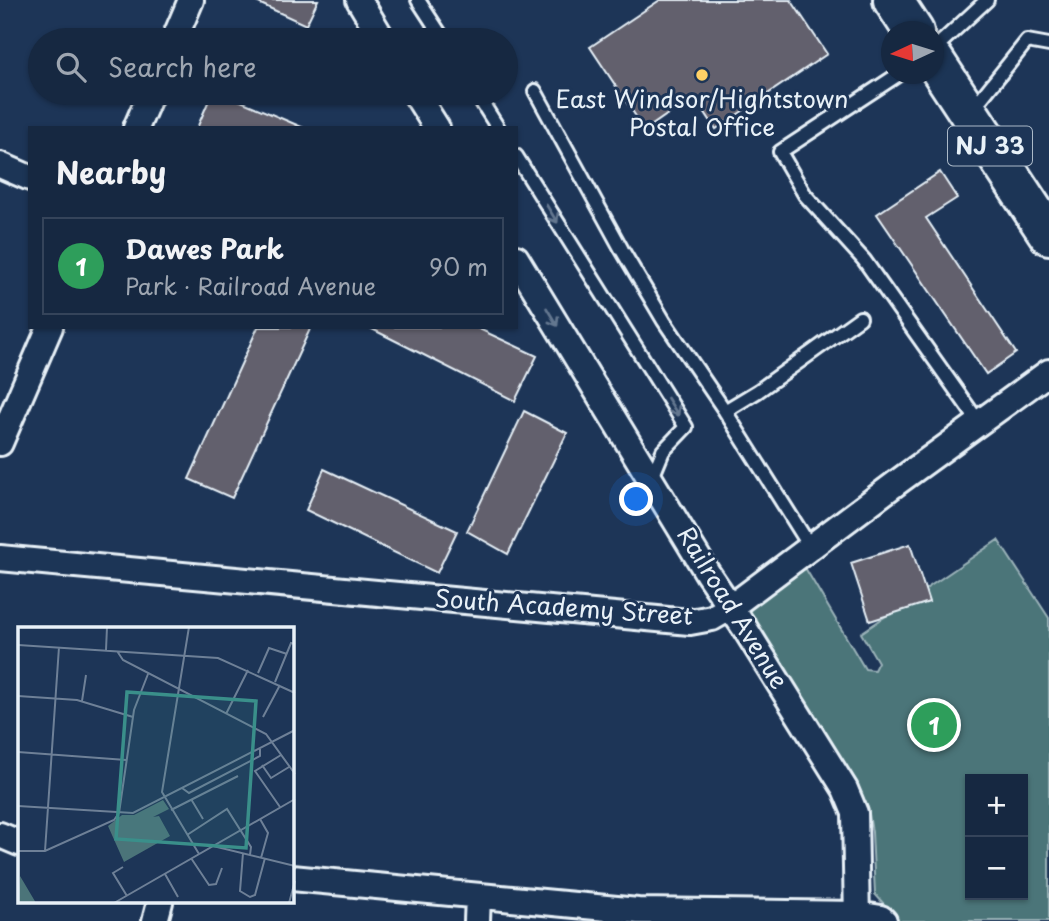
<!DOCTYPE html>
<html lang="en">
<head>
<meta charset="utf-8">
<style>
	body { margin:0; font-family:"Playpen Sans",sans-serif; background:#23344c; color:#f1f3f6 }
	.controls { position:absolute; right:21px; bottom:21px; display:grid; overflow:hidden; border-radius:0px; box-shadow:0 2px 5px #0004 }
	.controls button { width:63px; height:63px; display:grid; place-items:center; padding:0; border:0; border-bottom:2px solid #35445a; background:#162841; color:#f1f3f6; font:35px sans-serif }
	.compass { position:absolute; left:881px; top:21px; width:63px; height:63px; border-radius:50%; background:#162841; box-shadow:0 2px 5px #0004; rotate:266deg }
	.you { position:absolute; left:637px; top:500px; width:24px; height:24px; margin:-18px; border:5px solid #fff; border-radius:50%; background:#1a73e8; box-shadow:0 0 0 10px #1a73e833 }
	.badge { display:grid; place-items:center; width:46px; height:46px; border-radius:50%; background:#ffd166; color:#fff; font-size:23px; font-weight:700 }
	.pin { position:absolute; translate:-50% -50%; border:4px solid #fff; box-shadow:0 2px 7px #0006 }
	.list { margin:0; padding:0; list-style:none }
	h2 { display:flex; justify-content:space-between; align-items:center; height:91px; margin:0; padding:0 28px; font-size:30px }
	h2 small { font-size:23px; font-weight:400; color:#9ea6b1 }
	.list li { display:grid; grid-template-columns:46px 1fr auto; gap:21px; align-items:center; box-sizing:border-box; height:98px; margin:0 14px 14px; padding:0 14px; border:2px solid #35445a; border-radius:0px }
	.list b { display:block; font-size:26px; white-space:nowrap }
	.list p { margin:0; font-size:23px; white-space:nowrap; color:#9ea6b1 }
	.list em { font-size:23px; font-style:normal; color:#9ea6b1 }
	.icon { flex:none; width:38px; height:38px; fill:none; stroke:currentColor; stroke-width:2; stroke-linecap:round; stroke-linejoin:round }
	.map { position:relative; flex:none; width:1049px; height:921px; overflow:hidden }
	.search { position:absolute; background:#162841; box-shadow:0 2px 5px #0004; left:28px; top:28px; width:490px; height:77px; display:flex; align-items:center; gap:18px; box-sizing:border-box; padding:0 24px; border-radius:38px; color:#9ea6b1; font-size:26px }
	.panel { position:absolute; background:#162841; box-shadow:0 2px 5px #0004; left:28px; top:126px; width:490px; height:203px; border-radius:0px }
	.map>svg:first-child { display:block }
</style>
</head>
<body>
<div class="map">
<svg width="1049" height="921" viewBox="0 0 1049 921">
	<rect width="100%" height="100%" fill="#1d3557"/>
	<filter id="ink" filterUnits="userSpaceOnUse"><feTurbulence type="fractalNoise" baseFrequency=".0143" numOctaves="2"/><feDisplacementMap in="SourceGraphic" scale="14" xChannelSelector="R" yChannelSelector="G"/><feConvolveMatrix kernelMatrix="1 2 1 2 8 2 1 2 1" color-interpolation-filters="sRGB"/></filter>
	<g filter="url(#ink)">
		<path fill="#4b7479" stroke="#9ab2b8" stroke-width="2" fill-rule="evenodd" d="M 998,540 L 1049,618 L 1049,921 L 899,921 L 875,894 L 872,832 L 868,808 L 857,785 L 748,608 L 804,566 L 865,669 L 874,670 L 878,662 L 861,633 ZM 970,779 L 1023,779 L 1023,895 L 970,895 Z"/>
		<path fill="#62606d" stroke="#e8f1f8" stroke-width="2" d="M 252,0 L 318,0 L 306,25 Z
			M 660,0 L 791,0 L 827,54 L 716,129 L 694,96 L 645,130 L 590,47 Z
			M 212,93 L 222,93 L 304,128 L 197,128 Z
			M 940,172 L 957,198 L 926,218 L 1016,353 L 986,374 L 877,214 Z
			M 258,327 L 311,327 L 232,498 L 189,479 Z
			M 368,327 L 475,327 L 537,356 L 515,401 Z
			M 524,411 L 567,433 L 508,554 L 467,531 Z
			M 324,469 L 457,531 L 437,573 L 306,510 Z
			M 910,544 L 929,602 L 870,621 L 851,563 Z"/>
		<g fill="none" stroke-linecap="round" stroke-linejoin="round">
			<defs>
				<path id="service" d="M 418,0 L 444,40
					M 934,49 L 987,0
					M 899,74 L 780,152 L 805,195 L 864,260 L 980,424
					M 535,91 L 622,250 L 664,321 L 725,411 L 811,548
					M 476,93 L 498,128
					M 971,111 L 1027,41 L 1049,45
					M 516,156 L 686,427 L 663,451 L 651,480
					M 725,411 L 758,391 L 860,318"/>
				<path id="minor" d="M 359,0 L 383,40
					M 174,40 L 191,0
					M 415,93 L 437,128
					M 136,128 L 151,93
					M 0,165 L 30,178
					M 516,258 L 708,574 L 744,627 L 845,789 L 855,813 L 857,921
					M 0,443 L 50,327
					M 0,558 L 690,622 L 712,618 L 731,607 L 899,481 L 1049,372
					M 0,835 L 19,843
					M 292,878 L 638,911 L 857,914 L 881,918 L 884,921
					M 155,921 L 160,902
					M 477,921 L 478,896"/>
				<path id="primary" d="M 893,0 L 914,32
					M 934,60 L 1049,235"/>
			</defs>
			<use href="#service" stroke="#e8f1f8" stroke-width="18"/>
			<use href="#minor" stroke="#e8f1f8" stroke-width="30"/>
			<use href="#primary" stroke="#e8f1f8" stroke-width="44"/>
			<use href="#service" stroke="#1d3557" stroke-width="12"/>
			<use href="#minor" stroke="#1d3557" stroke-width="24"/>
			<use href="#primary" stroke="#1d3557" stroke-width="38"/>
		</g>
		<defs><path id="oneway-shaft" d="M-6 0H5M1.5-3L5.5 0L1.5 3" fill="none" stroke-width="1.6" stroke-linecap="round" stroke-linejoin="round" transform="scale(1.75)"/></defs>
		<g stroke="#64778f">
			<use href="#oneway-shaft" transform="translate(552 214) rotate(58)"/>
			<use href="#oneway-shaft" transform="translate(552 317) rotate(59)"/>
			<use href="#oneway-shaft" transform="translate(673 407) rotate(58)"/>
		</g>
	</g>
	<circle fill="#ffd166" stroke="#1d3557" stroke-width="2.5" cx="702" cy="75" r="7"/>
	<g text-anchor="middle" stroke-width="6" stroke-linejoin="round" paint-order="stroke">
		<rect fill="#1d3557" stroke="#abb9c8" stroke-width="2" x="948" y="126.5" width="84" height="39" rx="5"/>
		<g font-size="23" font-weight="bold" fill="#e8f1f8">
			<text x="990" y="154">NJ 33</text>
		</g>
		<g font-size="24" fill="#e8f1f8" stroke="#1d3557">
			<text x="702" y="108">East Windsor/Hightstown<tspan x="702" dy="28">Postal Office</tspan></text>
		</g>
		<g font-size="24" fill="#e8f1f8" stroke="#1d3557">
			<text transform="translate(564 608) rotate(4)" y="8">South Academy Street</text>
			<text transform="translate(732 608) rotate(58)" y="8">Railroad Avenue</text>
		</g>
	</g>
	<g transform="translate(18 627)">
		<rect width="276" height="276" fill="#1d3557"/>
		<path d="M 145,173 L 151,182 L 135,190 L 141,189 L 152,209 L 106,235 L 90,199 L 104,188 L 116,188 ZM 2,249 L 5,254 L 18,276 L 0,276 Z" fill="#4b7479"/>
		<path fill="none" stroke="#6e8097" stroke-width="2" d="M 171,0 L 144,165 L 181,227M 0,18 L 200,31 L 277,66M 88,23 L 89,0M 99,24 L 105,33 L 248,107 L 277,147M 240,46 L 251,21 L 269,27M 257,55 L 273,16 L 277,17M 0,69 L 59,73 L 115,90M 64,74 L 68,48M 208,87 L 230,43M 245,90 L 262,58M 0,125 L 108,133M 244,138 L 253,151 L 271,140M 164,161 L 171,166 L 242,129 L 242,122M 173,172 L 185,192M 0,179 L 115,186 L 277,103M 262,180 L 237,144 L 263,128M 153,183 L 220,149M 101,186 L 116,83 L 130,47M 242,192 L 250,206 L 243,231M 169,208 L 209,182 L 233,220 L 232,228M 195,219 L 277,239M 0,224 L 27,224 L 96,193 L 101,186M 27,224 L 41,20M 225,226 L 222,264 L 232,270 L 237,268 L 247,231M 173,231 L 191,258 L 198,257 L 204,241M 105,240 L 95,246 L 109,269M 147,247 L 160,270M 96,276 L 277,172M 271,276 L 277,254"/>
		<path fill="#3a8f8a" fill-opacity="0.15" stroke="#3a8f8a" stroke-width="3.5" d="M 109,65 L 238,74 L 228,221 L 98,212 Z"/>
		<rect width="276" height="276" fill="none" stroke="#e8f1f8" stroke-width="3.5"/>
	</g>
</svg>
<div class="controls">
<button>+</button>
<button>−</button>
</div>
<svg class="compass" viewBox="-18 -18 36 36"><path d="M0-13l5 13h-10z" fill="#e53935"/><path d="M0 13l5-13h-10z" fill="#9ea6b1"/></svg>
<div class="you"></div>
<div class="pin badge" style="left:934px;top:725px;background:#2e9e5b">1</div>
<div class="search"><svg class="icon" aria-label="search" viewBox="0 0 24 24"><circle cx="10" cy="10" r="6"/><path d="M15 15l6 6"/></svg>Search here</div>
<section class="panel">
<h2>Nearby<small></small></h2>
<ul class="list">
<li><span class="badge" style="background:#2e9e5b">1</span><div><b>Dawes Park</b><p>Park · Railroad Avenue</p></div><em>90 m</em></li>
</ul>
</section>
</div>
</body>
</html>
